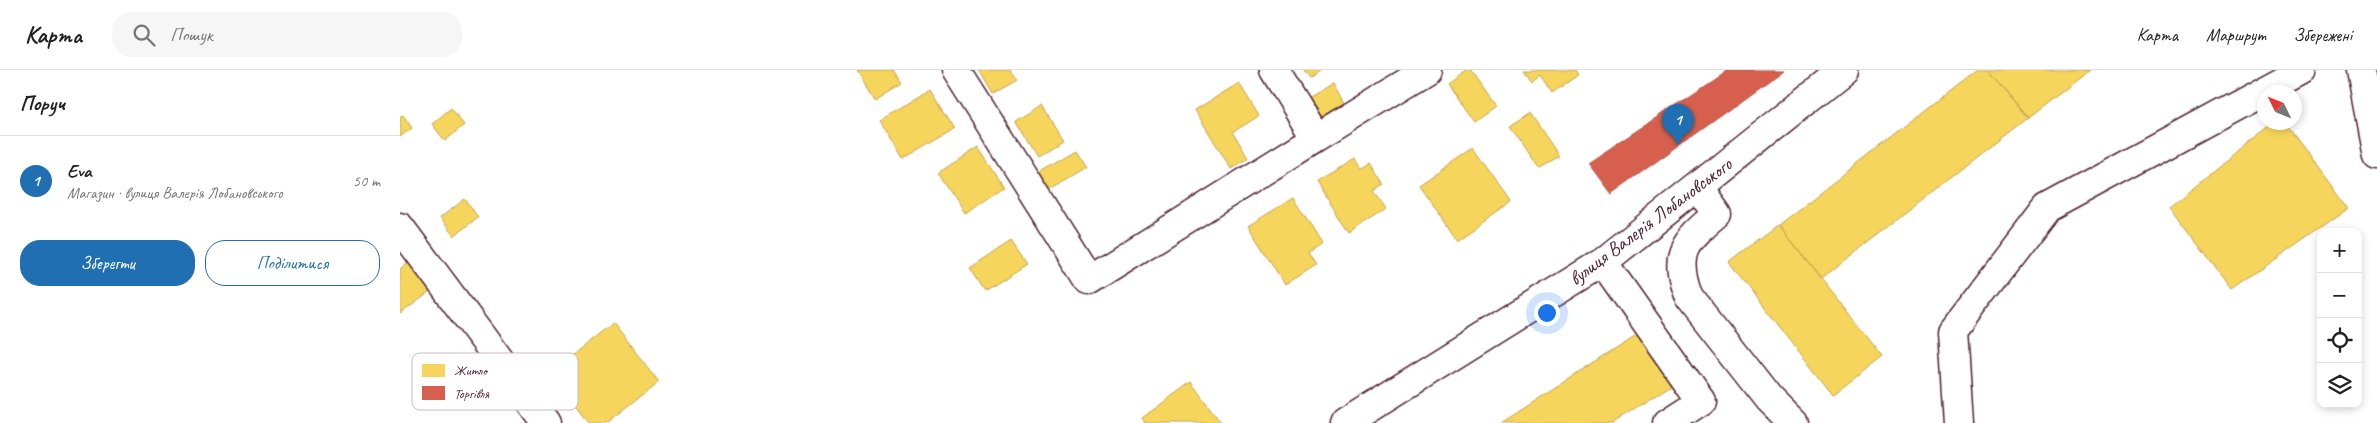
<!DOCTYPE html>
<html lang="uk">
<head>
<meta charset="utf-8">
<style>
	body { margin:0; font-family:Caveat,sans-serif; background:#f6f6f6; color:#222 }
	.controls { position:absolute; right:15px; bottom:15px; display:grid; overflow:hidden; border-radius:10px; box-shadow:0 2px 8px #0003 }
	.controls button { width:45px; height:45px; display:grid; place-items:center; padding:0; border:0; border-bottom:1px solid #e0e0e0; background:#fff; color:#222; font:25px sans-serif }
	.compass { position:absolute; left:1857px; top:15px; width:45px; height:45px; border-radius:50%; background:#fff; box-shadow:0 2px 8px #0003; rotate:313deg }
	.you { position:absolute; left:1146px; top:242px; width:18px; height:18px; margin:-12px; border:4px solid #fff; border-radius:50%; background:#1a73e8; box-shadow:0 0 0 8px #1a73e833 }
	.badge { display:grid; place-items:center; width:32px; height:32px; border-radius:50%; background:#1f6fb2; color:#fff; font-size:16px; font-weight:700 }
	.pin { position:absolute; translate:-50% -41px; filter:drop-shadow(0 1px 2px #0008) }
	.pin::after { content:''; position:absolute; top:26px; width:18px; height:15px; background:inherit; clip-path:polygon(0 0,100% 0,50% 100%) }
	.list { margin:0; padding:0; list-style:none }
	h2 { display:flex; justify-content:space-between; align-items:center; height:65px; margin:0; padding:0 20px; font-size:21px }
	h2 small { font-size:16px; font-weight:400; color:#767676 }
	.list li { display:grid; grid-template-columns:32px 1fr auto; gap:15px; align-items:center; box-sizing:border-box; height:90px; padding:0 20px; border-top:1px solid #e0e0e0 }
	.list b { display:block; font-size:19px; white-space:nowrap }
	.list p { margin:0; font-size:16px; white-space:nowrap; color:#767676 }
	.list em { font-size:16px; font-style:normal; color:#767676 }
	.actions { display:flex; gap:10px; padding:15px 20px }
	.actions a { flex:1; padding:11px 0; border:1px solid #1f6fb2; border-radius:20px; text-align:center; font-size:18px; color:#1f6fb2 }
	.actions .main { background:#1f6fb2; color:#fff }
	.icon { flex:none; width:28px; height:28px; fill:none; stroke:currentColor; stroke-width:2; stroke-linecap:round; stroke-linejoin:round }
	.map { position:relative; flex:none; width:1977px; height:353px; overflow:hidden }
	header { display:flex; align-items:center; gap:30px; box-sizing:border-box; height:70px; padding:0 25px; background:#fff; border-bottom:1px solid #e0e0e0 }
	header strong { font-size:24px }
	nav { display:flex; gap:28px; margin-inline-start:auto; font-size:18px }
	.search { width:350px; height:45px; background:#f6f6f6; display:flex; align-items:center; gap:12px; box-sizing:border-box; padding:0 18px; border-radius:20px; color:#767676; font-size:19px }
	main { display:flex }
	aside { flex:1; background:#fff }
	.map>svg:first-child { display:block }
</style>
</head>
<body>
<header>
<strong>Карта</strong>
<div class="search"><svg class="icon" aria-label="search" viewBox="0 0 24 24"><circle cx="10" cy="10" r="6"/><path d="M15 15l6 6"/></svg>Пошук</div>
<nav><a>Карта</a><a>Маршрут</a><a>Збережені</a></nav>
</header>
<main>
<aside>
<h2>Поруч<small></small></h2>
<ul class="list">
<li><span class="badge">1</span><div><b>Eva</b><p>Магазин · вулиця Валерія Лобановського</p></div><em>50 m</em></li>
</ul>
<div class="actions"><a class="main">Зберегти</a><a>Поділитися</a></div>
</aside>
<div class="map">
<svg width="1977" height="353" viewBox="0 0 1977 353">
	<rect width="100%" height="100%" fill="#fff"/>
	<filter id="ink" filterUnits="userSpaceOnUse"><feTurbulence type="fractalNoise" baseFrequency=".02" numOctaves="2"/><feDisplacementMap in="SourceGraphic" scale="10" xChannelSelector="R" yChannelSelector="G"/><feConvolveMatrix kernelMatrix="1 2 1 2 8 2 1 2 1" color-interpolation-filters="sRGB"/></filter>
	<g filter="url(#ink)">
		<path fill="#f6d55c" stroke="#c29e4d" d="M 457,0 L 494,0 L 502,12 L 475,29 Z
			M 579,0 L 611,0 L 617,10 L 593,24 Z
			M 903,0 L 922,0 L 909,8 Z
			M 1067,0 L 1070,0 L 1096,36 L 1074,52 L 1047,14 Z
			M 1124,0 L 1175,0 L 1178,5 L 1152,23 L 1140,5 L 1132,11 Z
			M 1578,0 L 1588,0 L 1628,48 L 1421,209 L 1378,155 Z
			M 1588,0 L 1690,0 L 1628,48 Z
			M 839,13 L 859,46 L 833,62 L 848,88 L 831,99 L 795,40 Z
			M 933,13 L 944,33 L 918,48 L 907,28 Z
			M 530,19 L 555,59 L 503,90 L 479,50 Z
			M 642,36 L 663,70 L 637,86 L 616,52 Z
			M 51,38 L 64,55 L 45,71 L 32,54 Z
			M 1130,43 L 1159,86 L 1139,99 L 1110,56 Z
			M 3,45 L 12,58 L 0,67 L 0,47 Z
			M 1876,52 L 1885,52 L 1949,138 L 1832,220 L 1769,136 Z
			M 578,77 L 604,117 L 564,143 L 538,103 Z
			M 1073,78 L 1111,132 L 1057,169 L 1019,115 Z
			M 675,80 L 686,97 L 644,122 L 634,104 Z
			M 955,89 L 961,99 L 971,93 L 984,114 L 974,121 L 986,139 L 949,163 L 917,112 Z
			M 893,128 L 922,174 L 908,183 L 916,195 L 885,215 L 848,156 Z
			M 65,129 L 78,147 L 54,166 L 40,148 Z
			M 1378,155 L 1482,287 L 1433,325 L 1329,192 Z
			M 611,171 L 627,194 L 585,221 L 570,198 Z
			M 8,192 L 30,222 L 0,244 L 0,199 Z
			M 213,253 L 259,312 L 207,353 L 189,353 L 150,302 Z
			M 1241,263 L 1273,314 L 1212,353 L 1101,353 Z
			M 791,312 L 821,353 L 745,353 L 742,348 Z"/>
		<path fill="#d6604d" stroke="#ac4c43" d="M 1328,0 L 1384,0 L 1211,124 L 1188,93 Z"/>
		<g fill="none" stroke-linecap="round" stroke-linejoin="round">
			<defs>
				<path id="minor" d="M 556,0 L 689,210 L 916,68 L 874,0
					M 1961,0 L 1977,85
					M 916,68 L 1027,0
					M 1298,118 L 1317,144 C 1284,172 1272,183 1289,227 L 1369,329 L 1393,353
					M 0,157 L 146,353
					M 1203,192 L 1301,331 L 1267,353
					M 945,353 L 1203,192 L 1444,0
					M 1559,353 L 1553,261 L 1647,138 L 1902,0"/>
			</defs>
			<use href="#minor" stroke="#4a1f2b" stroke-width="31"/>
			<use href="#minor" stroke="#fff" stroke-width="28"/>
		</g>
	</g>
	<g text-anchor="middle" stroke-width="5" stroke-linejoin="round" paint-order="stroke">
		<g font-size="20" fill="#4a1f2b" stroke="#fff">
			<text transform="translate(1250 151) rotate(-37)" y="7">вулиця Валерія Лобановського</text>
		</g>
	</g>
	<rect x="12" y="283" width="166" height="57" rx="8" fill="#fff" stroke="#c9bcbf" stroke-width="1"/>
	<rect x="22" y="294" width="23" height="13" fill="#f6d55c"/>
	<rect x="22" y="316" width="23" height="14" fill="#d6604d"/>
	<g font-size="14" fill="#4a1f2b">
		<text x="54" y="305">Житло</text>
		<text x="54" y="328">Торгівля</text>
	</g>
</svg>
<div class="controls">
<button>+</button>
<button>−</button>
<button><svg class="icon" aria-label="locate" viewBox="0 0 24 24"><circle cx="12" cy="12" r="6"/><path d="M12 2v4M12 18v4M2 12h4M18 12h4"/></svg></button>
<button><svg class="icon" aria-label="layers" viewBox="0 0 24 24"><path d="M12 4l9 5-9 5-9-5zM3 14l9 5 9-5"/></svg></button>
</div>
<svg class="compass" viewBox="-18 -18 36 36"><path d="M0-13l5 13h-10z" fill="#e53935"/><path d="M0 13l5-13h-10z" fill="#767676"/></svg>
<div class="you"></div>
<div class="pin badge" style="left:1278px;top:75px">1</div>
</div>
</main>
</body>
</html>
